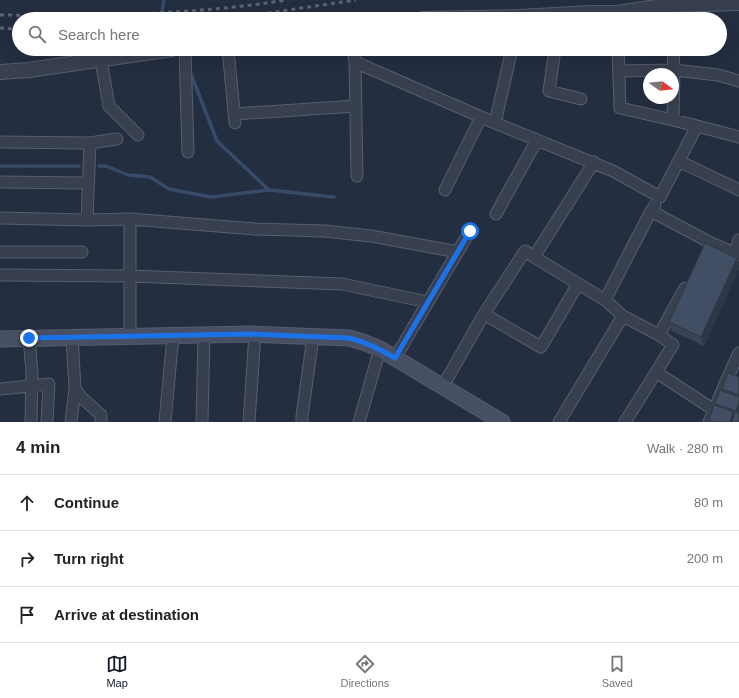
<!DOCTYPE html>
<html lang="en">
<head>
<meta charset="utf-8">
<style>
	body { margin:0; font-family:Helvetica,sans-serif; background:#f2f2f2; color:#222 }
	.compass { position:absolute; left:643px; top:68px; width:36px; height:36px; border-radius:50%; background:#fff; box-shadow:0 4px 16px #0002; rotate:105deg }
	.stop { position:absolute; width:12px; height:12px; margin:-9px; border:3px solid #1a73e8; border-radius:50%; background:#fff }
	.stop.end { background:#1a73e8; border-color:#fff; box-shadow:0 1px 4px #0008 }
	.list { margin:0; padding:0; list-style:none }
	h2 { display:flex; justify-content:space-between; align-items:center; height:52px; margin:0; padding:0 16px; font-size:17px }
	h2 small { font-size:13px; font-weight:400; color:#767676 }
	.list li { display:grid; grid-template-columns:26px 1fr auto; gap:12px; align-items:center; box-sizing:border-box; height:56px; padding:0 16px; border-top:1px solid #e0e0e0 }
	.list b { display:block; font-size:15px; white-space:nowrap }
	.list em { font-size:13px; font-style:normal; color:#767676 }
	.icon { flex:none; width:22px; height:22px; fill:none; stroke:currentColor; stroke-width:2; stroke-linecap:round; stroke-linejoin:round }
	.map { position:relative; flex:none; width:739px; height:422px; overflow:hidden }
	.search { position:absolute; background:#fff; box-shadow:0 4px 16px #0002; left:12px; right:12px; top:12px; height:44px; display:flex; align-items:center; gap:10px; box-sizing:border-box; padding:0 14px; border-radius:22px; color:#767676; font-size:15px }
	.sheet { height:220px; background:#fff }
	nav { display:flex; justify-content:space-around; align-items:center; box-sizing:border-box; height:56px; border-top:1px solid #e0e0e0; background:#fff; font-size:11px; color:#767676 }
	nav a { display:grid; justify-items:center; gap:2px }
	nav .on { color:#111827 }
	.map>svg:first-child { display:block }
</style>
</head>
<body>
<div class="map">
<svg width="739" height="422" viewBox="0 0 739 422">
	<rect width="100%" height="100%" fill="#242e41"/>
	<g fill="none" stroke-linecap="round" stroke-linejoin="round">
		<path stroke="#384a6a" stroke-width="3.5" d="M 161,19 L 164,0
			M 189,69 L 217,141 L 269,190
			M 0,166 L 79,166
			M 99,166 L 106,166 L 128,175 L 150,177 L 169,189 L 211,197 L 269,190 L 334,197"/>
		<defs>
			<path id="minor" d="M 670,5 L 671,19
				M 185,49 L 188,152
				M 228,49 L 235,123
				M 353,49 L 355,62 L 495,123 L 512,49
				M 555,49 L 549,91 L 581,99
				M 618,49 L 620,108 L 673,120 L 674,70 L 673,49
				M 101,60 L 109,106 L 138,135
				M 355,62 L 357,176
				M 619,71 L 674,70 L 718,75 L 739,81
				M 234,114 L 356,106
				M 495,123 L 613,171 L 660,197 L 697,126 L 673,120
				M 697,126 L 739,137
				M 0,142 L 90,143 L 117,139
				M 90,143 L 87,220 L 130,219 L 255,229 L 324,231 L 371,236 L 458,252
				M 679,161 L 739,190
				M 0,182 L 88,183
				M 445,190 L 481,117
				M 655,205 L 651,211 L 711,243 L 739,255
				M 496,214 L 537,140
				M 0,218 L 87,220
				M 130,219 L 130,336
				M 0,252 L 82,252
				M 735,253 L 739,240
				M 534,257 L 605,300
				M 0,275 L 130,276 L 342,284 L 428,302
				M 484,314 L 541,347 L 578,284
				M 623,316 L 659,335
				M 72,337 L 75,388 L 81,397 L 101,415 L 101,422
				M 29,338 L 32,373 L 31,422
				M 395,358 L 470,231
				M 656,372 L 714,410
				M 443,386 L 484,314 L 525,251 L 534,257 L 594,162
				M 0,389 L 49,384 L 47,422
				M 71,422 L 75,388
				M 165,422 L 173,335
				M 202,422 L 204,335
				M 249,422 L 255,334
				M 302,422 L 302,416 L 313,337
				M 359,422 L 380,349
				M 559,422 L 623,316 L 605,300 L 651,211
				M 625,422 L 673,345 L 659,335 L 685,288
				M 709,422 L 727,379 L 739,353"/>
			<path id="tertiary" d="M 422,19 L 519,17 L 592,13 L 617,13 L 670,5 L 739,3
				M 0,72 L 29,70 L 172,49"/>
			<path id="secondary" d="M 0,339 L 250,334 L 349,338 L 363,342 L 380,349 L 502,422"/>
		</defs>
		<use href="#minor" stroke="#565e6e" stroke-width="13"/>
		<use href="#tertiary" stroke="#565e6e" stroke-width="16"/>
		<use href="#secondary" stroke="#565e6e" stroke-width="17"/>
		<use href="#minor" stroke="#384050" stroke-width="11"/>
		<use href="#tertiary" stroke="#384050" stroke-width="14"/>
		<use href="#secondary" stroke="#464f63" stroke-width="15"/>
		<path stroke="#5a6477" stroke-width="3" stroke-dasharray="4 4" stroke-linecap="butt" d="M 0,15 C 96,16 192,15 287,0
			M 228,19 L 356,0
			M 0,28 L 19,29"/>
	</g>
	<path fill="#394355" d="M 737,258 L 739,264 L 739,269 L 704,346 L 672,331 L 669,322 Z
		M 739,377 L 739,422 L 709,422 L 710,422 L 709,420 L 716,406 L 715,404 L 723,392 L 722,389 Z"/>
	<path fill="#2e3745" d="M 737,258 L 739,264 L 739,269 L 704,346 L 701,337 Z
		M 739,403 L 739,412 L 738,412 L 739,414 L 738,416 L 736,411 Z
		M 733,412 L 735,417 L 733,422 L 730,422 Z"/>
	<path fill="#424e63" stroke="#2e3745" d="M 705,243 L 737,258 L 701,337 L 669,322 Z
		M 728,373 L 739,377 L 739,395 L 722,389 Z
		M 720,390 L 739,397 L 739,403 L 736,411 L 715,404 Z
		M 714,405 L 733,412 L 730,422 L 715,422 L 709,420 Z
		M 735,412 L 739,413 L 739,422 L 732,422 Z"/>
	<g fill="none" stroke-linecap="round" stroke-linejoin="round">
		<path stroke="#1a73e8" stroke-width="5" d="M 29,338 L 250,334 L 349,338 C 366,342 380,349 395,358 L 470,231"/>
	</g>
</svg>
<svg class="compass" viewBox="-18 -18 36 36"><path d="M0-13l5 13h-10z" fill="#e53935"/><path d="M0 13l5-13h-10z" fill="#767676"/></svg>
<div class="stop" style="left:470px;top:231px"></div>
<div class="stop end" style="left:29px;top:338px"></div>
<div class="search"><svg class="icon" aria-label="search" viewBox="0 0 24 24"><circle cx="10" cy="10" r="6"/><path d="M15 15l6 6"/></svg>Search here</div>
</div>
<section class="sheet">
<h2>4 min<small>Walk · 280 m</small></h2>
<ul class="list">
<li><svg class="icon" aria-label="ahead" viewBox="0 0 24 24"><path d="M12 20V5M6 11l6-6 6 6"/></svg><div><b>Continue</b></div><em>80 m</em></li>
<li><svg class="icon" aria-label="right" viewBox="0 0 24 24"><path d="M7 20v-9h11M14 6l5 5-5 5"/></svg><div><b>Turn right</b></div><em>200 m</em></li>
<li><svg class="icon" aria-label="arrive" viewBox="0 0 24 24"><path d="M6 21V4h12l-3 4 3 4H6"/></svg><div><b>Arrive at destination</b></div></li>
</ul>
</section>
<nav>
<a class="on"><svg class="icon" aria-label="map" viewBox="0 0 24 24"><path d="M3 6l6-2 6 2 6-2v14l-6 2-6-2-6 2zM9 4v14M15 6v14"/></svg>Map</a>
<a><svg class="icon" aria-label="directions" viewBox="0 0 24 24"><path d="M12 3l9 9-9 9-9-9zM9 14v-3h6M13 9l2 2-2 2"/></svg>Directions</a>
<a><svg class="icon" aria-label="saved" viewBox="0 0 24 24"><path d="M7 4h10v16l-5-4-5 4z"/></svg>Saved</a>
</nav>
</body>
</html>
